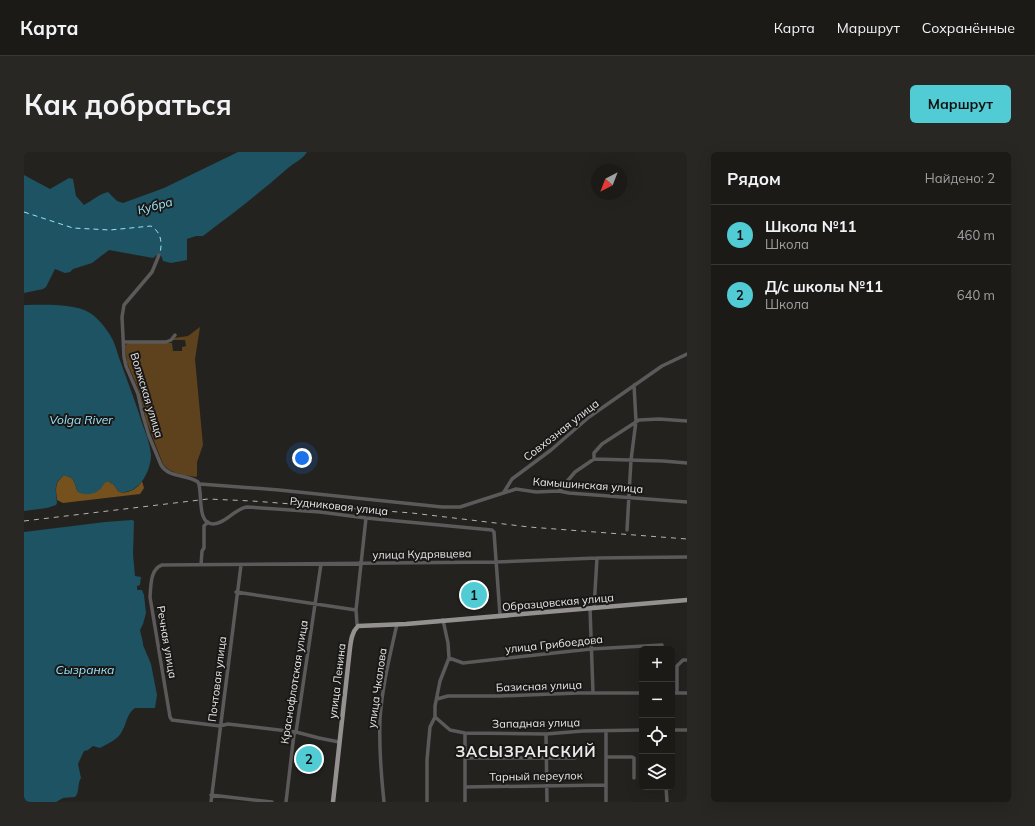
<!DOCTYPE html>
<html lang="ru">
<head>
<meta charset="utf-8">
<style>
	body { margin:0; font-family:Mulish,sans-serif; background:#282724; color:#f1f3f6 }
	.controls { position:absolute; right:12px; bottom:12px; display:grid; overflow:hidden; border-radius:6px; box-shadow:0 4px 16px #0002 }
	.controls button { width:36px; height:36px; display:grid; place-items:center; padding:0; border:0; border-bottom:1px solid #393836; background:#1b1a17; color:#f1f3f6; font:20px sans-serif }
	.compass { position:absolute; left:567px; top:12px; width:36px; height:36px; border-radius:50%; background:#1b1a17; box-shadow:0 4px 16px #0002; rotate:222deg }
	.you { position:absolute; left:278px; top:306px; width:14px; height:14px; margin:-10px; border:3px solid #fff; border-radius:50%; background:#1a73e8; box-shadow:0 0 0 6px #1a73e833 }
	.badge { display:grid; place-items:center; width:26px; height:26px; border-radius:50%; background:#51ccd5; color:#111; font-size:13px; font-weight:700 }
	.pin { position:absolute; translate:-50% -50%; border:2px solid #fff; box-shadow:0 1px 4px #0006 }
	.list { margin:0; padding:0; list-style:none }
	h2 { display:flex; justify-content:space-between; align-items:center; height:52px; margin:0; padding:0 16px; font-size:17px }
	h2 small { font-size:13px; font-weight:400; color:#a0a1a1 }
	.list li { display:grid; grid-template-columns:26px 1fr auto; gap:12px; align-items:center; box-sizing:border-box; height:60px; padding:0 16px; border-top:1px solid #393836 }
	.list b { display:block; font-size:15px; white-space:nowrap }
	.list p { margin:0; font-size:13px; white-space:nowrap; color:#a0a1a1 }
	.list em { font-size:13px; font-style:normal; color:#a0a1a1 }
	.icon { flex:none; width:22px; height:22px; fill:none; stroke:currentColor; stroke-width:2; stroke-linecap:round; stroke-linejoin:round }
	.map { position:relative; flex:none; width:663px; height:650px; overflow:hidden; border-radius:6px }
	header { display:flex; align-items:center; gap:24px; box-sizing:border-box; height:56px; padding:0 20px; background:#1b1a17; border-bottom:1px solid #393836 }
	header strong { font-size:19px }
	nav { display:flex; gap:22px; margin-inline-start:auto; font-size:14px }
	.intro { display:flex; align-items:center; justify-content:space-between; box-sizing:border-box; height:96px; padding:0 24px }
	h1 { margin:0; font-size:28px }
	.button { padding:10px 18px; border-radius:6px; background:#51ccd5; color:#111; font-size:14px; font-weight:700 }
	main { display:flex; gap:24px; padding:0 24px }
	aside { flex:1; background:#1b1a17; border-radius:6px; box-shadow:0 4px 16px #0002 }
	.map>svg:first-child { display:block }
</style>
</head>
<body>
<header>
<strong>Карта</strong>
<nav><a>Карта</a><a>Маршрут</a><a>Сохранённые</a></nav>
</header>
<div class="intro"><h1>Как добраться</h1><a class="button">Маршрут</a></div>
<main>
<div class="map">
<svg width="663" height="650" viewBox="0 0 663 650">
	<rect width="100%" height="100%" fill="#24221f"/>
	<path fill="#5d421d" d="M 176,175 L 171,207 L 179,293 L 173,310 L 173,324 L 172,325 C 161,323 146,322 139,312 L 122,268 L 115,238 L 103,211 L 101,193 L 105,191 L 148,191 L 149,199 L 158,199 L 158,195 L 162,194 L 161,188 L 148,188 L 150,186 L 164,184 Z"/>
	<path fill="#75511e" d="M 39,324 C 51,323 50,332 54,340 L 76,337 L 81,330 L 84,329 L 90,333 L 95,340 C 105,342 113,337 118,329 L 120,336 L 116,342 L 39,351 L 33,348 C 32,338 30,331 39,324 Z"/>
	<path fill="#1d5362" d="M 214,0 L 283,0 C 278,8 271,10 264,16 C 237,40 208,62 179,84 L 172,84 L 163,87 L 163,108 L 147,111 L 139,109 L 137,103 L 133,103 L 129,106 L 85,98 L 68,111 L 49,117 L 46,120 L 41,121 L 31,117 L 22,135 L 19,137 L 0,141 L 0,23 L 26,37 L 45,26 L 49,27 L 52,44 L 60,53 C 69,48 75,42 84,40 L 93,49 L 99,51 L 140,36 Z
		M 0,153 C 19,153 50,151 66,161 C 74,166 81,175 86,183 C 92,192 93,202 97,211 C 104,231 112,251 118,271 C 122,282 126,292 127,303 C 127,320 114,343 95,340 L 90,333 L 84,329 C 79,331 78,336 74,339 C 68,343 59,343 54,340 C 50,332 51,323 39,324 C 29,331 32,340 33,351 L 32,353 L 23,356 L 0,359 Z
		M 108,368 L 110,369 L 109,402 L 111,424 L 117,425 L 116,433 L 113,434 L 113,438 L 118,438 L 120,443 L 122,461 L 119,472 L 116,478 L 119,491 L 119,493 L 127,512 L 133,543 L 131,556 L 111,556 C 102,562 103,572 97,581 C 93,588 83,592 76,596 L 69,594 L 64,598 L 60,599 L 54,612 L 57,626 C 53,632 56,640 51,645 L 39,646 L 32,650 L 0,650 L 0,380 L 81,370 Z"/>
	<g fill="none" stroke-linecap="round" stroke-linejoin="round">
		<path stroke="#9ae4fb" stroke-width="1" stroke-dasharray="5 4" stroke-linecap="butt" d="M 0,60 L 49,76 L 86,78 L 127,74 C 138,81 138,91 136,102"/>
		<path stroke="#5b5959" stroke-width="3.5" d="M 135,103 L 128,120 L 100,153 L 98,165 L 100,205 L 102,214 L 114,242 L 119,264 L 125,284 L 137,313 C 145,326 162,322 174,330 C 179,339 172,372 189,372 C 201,372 210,357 223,355 L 296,360 L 342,366 L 468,378 L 470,380 L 476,463
			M 100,190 L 142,190 L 147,188 L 151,183
			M 570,307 L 570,301 L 578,292 L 615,268 L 635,267 L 663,269
			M 176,332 L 255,338 L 418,355 L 436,355 L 492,337 L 512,340 L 535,339 L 545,341 L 663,350
			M 535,339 L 551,320 L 570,307 L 639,309 L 663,311
			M 480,340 L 488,327 L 527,298 L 565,265 L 638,214 L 663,202
			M 603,378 L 607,308 L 612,269 L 610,233
			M 177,413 L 178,399 L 180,396 L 180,374 L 184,370
			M 212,440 L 332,458
			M 566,456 L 569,541
			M 570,456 L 573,406
			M 334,474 L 333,472 L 332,458 L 342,366
			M 425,506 L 439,511 L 567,497 L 638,493
			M 648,541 L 663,541
			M 653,541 L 653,514 L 659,508 L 663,508
			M 413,547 L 424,544 L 476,544 L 554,541 L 618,541
			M 411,565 L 426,578 L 441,581 L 522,582 L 559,579 L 618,578
			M 648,578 L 663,578
			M 582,579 L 582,650
			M 522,582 L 523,650
			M 315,590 L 295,586 L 272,580 L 204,572 L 196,574 L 148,568 L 146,565 L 126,445 C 127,434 126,417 138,413 L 472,410 L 573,406 L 663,405
			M 582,605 L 608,605 L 610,606 L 610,626
			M 441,606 L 551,606
			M 441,635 L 582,633
			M 642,635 L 643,650
			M 187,643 L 248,650
			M 187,650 L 217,413
			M 262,650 L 270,582 L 272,580 L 297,412
			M 360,650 C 357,622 355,594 356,567 C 358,535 366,503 373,472
			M 403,650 L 403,608 L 406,575 L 411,565 L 411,554 L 416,529 L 425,506 L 424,491 L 419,468
			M 441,650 L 441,581"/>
		<path stroke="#949190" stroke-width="4.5" d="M 309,650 L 326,496 C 327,488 328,480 334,474 L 382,472 L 663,448"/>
		<path stroke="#b5b4b2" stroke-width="1" stroke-dasharray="5 5" stroke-linecap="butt" d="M 0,369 L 184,347 L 228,349 L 388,361 L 505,375 L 663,387"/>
	</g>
	<g text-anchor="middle" stroke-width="4" stroke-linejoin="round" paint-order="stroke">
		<g font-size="11" fill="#eae9e7" stroke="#1a1816">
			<text transform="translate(123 243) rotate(73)" y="4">Волжская улица</text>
			<text transform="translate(537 278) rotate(-38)" y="4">Совхозная улица</text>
			<text transform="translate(564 333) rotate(4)" y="4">Камышинская улица</text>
			<text transform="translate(315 354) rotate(6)" y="4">Рудниковая улица</text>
			<text transform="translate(398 402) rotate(-1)" y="4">улица Кудрявцева</text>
			<text transform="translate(534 450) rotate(-5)" y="4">Образцовская улица</text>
			<text transform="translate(143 490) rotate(80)" y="4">Речная улица</text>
			<text transform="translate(530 492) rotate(-6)" y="4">улица Грибоедова</text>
			<text transform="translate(193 527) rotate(-83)" y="4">Почтовая улица</text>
			<text transform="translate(313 529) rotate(-83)" y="4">улица Ленина</text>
			<text transform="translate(270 530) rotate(-81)" y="4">Краснофлотская улица</text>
			<text transform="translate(515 534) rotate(-2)" y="4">Базисная улица</text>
			<text transform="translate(353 536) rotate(-82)" y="4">улица Чкалова</text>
			<text transform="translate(512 571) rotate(-1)" y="4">Западная улица</text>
			<text transform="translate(512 624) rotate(-1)" y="4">Тарный переулок</text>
		</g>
		<g font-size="12" font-style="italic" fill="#9ae4fb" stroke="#1a1816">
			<text transform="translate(131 54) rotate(-15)" y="4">Кубра</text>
			<text x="57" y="272">Volga River</text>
			<text x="61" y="522">Сызранка</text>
		</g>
		<g font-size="15" font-weight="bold" letter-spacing="1" fill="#eae9e7" stroke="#1a1816">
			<text x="502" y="605">ЗАСЫЗРАНСКИЙ</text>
		</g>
	</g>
</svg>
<div class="controls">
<button>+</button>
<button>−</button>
<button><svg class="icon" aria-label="locate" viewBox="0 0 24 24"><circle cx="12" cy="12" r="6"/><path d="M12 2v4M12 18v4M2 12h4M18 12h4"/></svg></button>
<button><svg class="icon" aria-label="layers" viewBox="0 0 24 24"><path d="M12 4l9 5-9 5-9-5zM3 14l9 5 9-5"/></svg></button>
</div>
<svg class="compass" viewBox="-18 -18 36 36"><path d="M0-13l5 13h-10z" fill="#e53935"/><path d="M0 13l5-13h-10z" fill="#a0a1a1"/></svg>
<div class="you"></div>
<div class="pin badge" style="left:450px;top:443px">1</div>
<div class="pin badge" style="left:285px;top:607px">2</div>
</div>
<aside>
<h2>Рядом<small>Найдено: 2</small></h2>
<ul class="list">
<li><span class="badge">1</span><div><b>Школа №11</b><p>Школа</p></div><em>460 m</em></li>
<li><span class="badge">2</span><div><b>Д/с школы №11</b><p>Школа</p></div><em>640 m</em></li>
</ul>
</aside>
</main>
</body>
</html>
